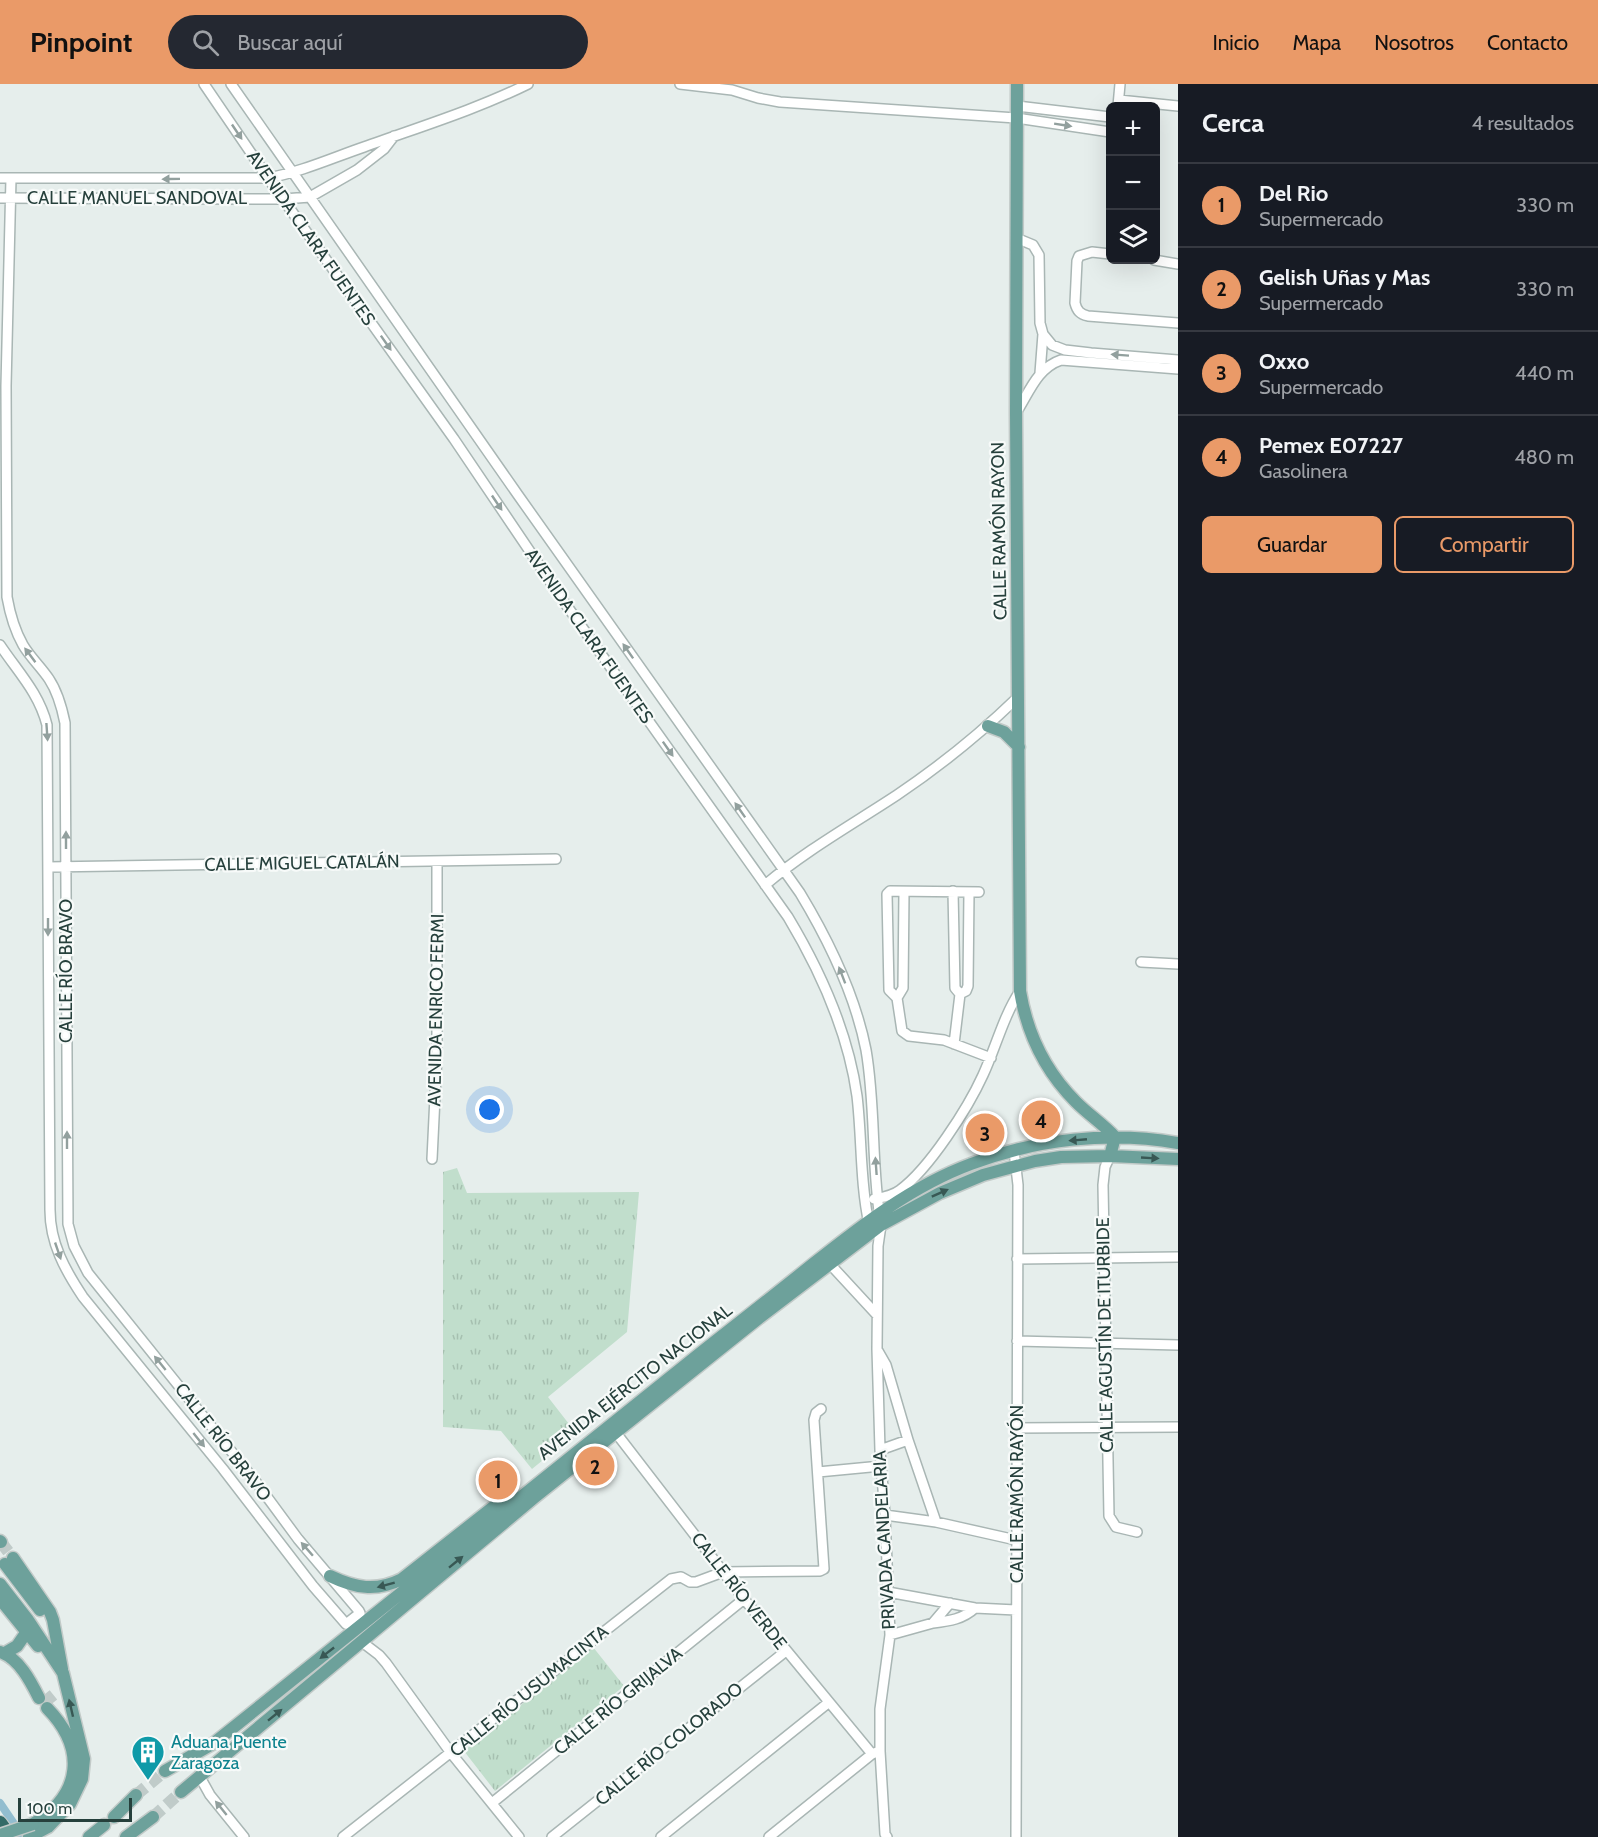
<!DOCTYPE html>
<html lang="es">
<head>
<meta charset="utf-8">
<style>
	body { margin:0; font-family:Cabin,sans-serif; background:#242831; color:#f1f3f6 }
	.controls { position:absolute; right:18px; top:18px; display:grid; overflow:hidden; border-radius:9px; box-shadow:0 6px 24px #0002 }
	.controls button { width:54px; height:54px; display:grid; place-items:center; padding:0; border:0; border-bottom:2px solid #363941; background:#171b24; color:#f1f3f6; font:30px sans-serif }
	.scale { position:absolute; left:18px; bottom:15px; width:114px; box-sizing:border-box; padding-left:6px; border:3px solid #26403c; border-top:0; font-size:16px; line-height:21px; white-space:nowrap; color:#26403c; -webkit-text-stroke:4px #f7faf9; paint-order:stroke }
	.you { position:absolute; left:490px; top:1026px; width:21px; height:21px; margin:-15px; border:4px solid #fff; border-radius:50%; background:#1a73e8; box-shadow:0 0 0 9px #1a73e833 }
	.badge { display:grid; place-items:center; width:39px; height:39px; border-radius:50%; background:#ea9a68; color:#111; font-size:20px; font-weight:700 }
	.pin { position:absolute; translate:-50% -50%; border:3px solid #fff; box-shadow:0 2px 6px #0006 }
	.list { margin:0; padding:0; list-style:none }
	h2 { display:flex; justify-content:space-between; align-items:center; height:78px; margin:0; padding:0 24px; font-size:26px }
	h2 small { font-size:20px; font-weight:400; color:#9ea1a6 }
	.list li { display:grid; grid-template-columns:39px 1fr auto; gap:18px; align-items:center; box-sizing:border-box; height:84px; padding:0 24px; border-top:2px solid #363941 }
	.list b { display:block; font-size:22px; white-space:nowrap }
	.list p { margin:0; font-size:20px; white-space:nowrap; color:#9ea1a6 }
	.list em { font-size:20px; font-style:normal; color:#9ea1a6 }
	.actions { display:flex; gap:12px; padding:18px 24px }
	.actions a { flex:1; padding:14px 0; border:2px solid #ea9a68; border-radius:9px; text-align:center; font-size:21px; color:#ea9a68 }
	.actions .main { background:#ea9a68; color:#111 }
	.icon { flex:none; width:33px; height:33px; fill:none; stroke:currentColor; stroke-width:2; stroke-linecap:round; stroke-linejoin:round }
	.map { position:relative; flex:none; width:1178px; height:1753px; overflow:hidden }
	header { display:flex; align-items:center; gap:36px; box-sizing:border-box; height:84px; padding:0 30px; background:#ea9a68; color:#111 }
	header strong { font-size:28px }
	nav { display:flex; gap:33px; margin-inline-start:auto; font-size:21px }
	.search { width:420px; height:54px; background:#242831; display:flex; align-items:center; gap:15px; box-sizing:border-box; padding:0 21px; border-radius:33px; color:#9ea1a6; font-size:22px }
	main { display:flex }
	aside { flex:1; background:#171b24 }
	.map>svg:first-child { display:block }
</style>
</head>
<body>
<header>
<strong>Pinpoint</strong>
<div class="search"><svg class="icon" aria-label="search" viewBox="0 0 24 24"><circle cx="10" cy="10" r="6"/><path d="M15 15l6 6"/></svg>Buscar aquí</div>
<nav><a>Inicio</a><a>Mapa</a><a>Nosotros</a><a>Contacto</a></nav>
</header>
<main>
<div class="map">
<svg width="1178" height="1753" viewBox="0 0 1178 1753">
	<defs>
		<pattern id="park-tufts" width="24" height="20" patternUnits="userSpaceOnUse" patternTransform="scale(1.5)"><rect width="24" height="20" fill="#c1decc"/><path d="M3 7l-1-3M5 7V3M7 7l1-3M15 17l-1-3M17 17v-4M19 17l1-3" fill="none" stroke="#a6c0b0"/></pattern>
	</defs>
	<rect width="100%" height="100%" fill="#e6eeec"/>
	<path fill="url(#park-tufts)" d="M 457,1084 L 467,1109 L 639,1108 L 627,1248 L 548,1313 L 576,1349 L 532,1385 L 501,1347 L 443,1343 L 443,1088 Z
		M 593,1563 L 624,1602 L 495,1707 L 464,1667 Z"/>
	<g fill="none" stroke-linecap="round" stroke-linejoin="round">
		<path stroke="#92bdcf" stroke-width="8" d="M 0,1719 L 23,1753"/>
		<path stroke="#c0cbc9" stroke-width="12" stroke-dasharray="12 6" stroke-linecap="butt" d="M 1,1458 L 13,1474
			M 45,1610 L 53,1620
			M 136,1711 L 165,1687
			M 153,1733 L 181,1708"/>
		<defs>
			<path id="minor" d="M 204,0 L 268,94 L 454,355 L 562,515 L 788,833 C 821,888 848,947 857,1012 C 862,1054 860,1099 869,1140
				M 231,0 L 518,411 L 800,809 C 829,857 855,910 866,966 C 876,1023 871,1083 881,1141 L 878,1162 L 877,1265 L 880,1366 L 885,1431 L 890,1551 L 880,1625 L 880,1667 L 885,1750 L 887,1753
				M 680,0 L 732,6 L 758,14 L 780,18 L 1016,34 L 1110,48
				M 1119,16 L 1178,22
				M 1017,22 L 1110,33
				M 1118,22 L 1120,0
				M 0,94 L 268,94 C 301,88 332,74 364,63 C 419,43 475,26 528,0
				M 0,114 L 284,115 L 310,113 L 357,86 L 384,65 L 394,52
				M 1016,154 L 1033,161 L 1039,171 L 1040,239 L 1043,250 L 1052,261 L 1065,266 L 1091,269 L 1178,276
				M 1110,170 L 1092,168 L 1079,172 L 1077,177 L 1075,219 C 1077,227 1080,230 1088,232 L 1178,239
				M 1154,176 L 1178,180
				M 1040,289 L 1043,250
				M 1016,329 C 1029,309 1037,284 1061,276 L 1178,285
				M 0,561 C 18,588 39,609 47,641 L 50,1126 C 50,1159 65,1186 83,1213 L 223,1385 L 313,1502 L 346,1540 L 360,1529 L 359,1527 L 298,1455 L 256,1398 L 88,1189 L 74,1162 L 68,1140 L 65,639 C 62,624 57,607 49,595 C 41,583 30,573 23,561 C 14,545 10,530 7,513 L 6,302 L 11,94
				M 48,783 L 556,775
				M 765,801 C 805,767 853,740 897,711 C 940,682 981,649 1018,613
				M 953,807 L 955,904 L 960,910 L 954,960
				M 904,808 L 903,904 L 897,914 L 902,947 L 909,952 L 944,956 L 991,974
				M 1141,878 L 1178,880
				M 960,910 L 966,907 L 968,902 L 969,808
				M 897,914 L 889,906 L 887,810 L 890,807 L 979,808
				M 1014,1067 L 1018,1101 L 1016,1753
				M 1110,1072 L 1105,1083 L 1103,1101 L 1109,1432 L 1116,1443 L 1137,1448
				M 432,1075 L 437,971 L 437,777
				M 874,1115 C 884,1113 892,1112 900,1106 C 929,1085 968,1024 983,991 C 996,963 1003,933 1020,907
				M 1017,1175 L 1178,1173
				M 829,1179 L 877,1231
				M 1017,1257 L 1178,1261
				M 878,1267 L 886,1281 L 908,1356 L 880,1366
				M 1016,1344 L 1178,1343
				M 613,1345 L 744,1515 L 872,1670
				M 908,1356 L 936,1438
				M 818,1388 L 881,1382
				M 885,1431 L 936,1438 L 1016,1456
				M 888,1508 L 975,1524 L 1016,1526
				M 933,1539 C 950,1537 963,1535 975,1524
				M 890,1551 L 933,1539 L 950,1519
				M 362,1558 L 379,1571 L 386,1579 L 451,1669 L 519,1753
				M 200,1693 L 210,1711 L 244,1753
				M 492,1719 L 744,1515
				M 343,1753 L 671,1495 L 681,1493 L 690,1498 L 696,1498 L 723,1488 L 820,1487 L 824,1485 L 814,1336 L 816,1329 L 821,1325
				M 552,1753 L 786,1567
				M 661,1753 L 828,1619
				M 769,1753 L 872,1670 L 877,1668"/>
			<path id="major" d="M 1017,0 L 1016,329 L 1020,907 C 1027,949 1046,988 1076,1018 C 1089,1031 1103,1040 1115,1053 L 1110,1072
				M 988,642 L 1004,648 L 1019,663
				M 0,1457 L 1,1458
				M 13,1474 L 50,1528 L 53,1536 L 62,1585
				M 5,1480 L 40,1526
				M 330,1492 C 355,1504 376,1508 402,1495 L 506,1413 L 512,1411
				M 0,1500 L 28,1536 L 63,1589 L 84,1675 L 82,1695 L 70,1720 L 48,1743 L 29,1753
				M 0,1515 L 38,1562
				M 0,1568 C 19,1574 31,1598 39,1614
				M 5,1569 L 17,1562 L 26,1549
				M 165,1687 L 214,1659 C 378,1529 539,1397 703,1267 C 740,1238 777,1209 813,1180 C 862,1141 912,1102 971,1080 C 1036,1055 1110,1047 1178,1059
				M 181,1708 L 535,1413 L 759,1234 L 881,1141 L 940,1109 L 983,1091 L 1035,1077 L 1061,1073 L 1110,1072 L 1178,1075
				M 114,1733 L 136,1711
				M 33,1740 C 83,1710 86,1664 47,1624
				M 89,1753 L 104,1741
				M 126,1753 L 153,1733"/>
			<path id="highway" d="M 0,1739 L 10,1753"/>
		</defs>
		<use href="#minor" stroke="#a9b6b4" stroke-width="12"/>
		<use href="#major" stroke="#c2cac8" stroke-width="15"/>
		<use href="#highway" stroke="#c2cac8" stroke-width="16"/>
		<use href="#minor" stroke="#fff" stroke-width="9"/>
		<use href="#major" stroke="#6da19b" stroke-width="12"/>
		<use href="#highway" stroke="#336a67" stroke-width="14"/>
		<defs>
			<path id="major-bridge" d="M 0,1751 L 33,1740"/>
		</defs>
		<use href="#major-bridge" stroke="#c2cac8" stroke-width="15" stroke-linecap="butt"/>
		<use href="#major-bridge" stroke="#6da19b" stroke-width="12"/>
	</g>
	<defs><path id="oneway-solid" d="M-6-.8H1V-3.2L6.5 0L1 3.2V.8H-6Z" transform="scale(1.5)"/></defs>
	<g fill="#92a09e">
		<use href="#oneway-solid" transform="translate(1063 41) rotate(9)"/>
		<use href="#oneway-solid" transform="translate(237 48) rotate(56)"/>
		<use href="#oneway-solid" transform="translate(171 95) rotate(179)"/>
		<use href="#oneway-solid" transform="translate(386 259) rotate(55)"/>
		<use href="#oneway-solid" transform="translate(1120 271) rotate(-176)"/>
		<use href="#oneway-solid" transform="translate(497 419) rotate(56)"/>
		<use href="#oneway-solid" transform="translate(628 567) rotate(-125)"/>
		<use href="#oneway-solid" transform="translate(30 571) rotate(-127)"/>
		<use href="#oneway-solid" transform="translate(47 648) rotate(86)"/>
		<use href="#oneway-solid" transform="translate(668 665) rotate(55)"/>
		<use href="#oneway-solid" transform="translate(740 726) rotate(-125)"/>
		<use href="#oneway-solid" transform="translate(66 756) rotate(-90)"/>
		<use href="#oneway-solid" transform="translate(48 843) rotate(90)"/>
		<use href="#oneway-solid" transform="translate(842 891) rotate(-111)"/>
		<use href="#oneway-solid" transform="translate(67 1056) rotate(-90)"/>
		<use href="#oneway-solid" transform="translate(876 1082) rotate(-94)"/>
		<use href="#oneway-solid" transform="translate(58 1167) rotate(71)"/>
		<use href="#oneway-solid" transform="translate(160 1279) rotate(-129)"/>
		<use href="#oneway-solid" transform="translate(199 1356) rotate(51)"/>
		<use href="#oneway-solid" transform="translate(307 1465) rotate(-131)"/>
		<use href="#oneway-solid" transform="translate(221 1724) rotate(-129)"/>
	</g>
	<g fill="#385854">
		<use href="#oneway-solid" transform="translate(1078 1056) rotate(175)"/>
		<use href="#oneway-solid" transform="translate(1150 1074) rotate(3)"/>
		<use href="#oneway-solid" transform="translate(940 1109) rotate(-24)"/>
		<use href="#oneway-solid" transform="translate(456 1478) rotate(-39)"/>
		<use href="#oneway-solid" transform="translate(386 1501) rotate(165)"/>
		<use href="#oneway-solid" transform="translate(327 1569) rotate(142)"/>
		<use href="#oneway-solid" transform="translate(71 1624) rotate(-103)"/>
		<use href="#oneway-solid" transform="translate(275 1631) rotate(-39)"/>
	</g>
	<defs>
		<symbol id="building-pin" viewBox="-11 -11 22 30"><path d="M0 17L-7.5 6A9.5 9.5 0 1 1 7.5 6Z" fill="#0f9aa8" stroke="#f7faf9"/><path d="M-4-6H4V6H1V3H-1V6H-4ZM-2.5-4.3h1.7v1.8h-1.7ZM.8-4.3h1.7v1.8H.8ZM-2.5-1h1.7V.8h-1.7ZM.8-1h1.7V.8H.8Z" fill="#fff"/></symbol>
	</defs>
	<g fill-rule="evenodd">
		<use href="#building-pin" x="129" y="1649" width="38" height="52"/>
	</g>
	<g text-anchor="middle" stroke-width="4.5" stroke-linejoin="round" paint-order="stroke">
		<g font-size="18" fill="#26403c" stroke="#f7faf9">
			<text x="137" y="120">CALLE MANUEL SANDOVAL</text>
			<text transform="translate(311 154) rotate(55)" y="6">AVENIDA CLARA FUENTES</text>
			<text transform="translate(999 447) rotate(-91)" y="6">CALLE RAMÓN RAYON</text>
			<text transform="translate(589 552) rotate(55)" y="6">AVENIDA CLARA FUENTES</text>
			<text transform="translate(302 779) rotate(-1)" y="6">CALLE MIGUEL CATALÁN</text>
			<text transform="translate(66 887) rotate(-90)" y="6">CALLE RÍO BRAVO</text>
			<text transform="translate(436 926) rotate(-89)" y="6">AVENIDA ENRICO FERMI</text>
			<text transform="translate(1105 1251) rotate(-91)" y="6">CALLE AGUSTÍN DE ITURBIDE</text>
			<text transform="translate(635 1298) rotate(-38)" y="6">AVENIDA EJÉRCITO NACIONAL</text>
			<text transform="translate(223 1358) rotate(52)" y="6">CALLE RÍO BRAVO</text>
			<text transform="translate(1017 1410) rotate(-90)" y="6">CALLE RAMÓN RAYÓN</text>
			<text transform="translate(884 1456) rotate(-93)" y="6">PRIVADA CANDELARIA</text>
			<text transform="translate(739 1507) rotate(52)" y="6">CALLE RÍO VERDE</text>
			<text transform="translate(529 1607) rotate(-39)" y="6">CALLE RÍO USUMACINTA</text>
			<text transform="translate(618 1617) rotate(-39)" y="6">CALLE RÍO GRIJALVA</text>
			<text transform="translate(669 1660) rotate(-39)" y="6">CALLE RÍO COLORADO</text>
		</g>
		<g font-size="18" fill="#0d838f" stroke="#f7faf9" text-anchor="start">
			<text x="171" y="1664">Aduana Puente<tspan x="171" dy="21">Zaragoza</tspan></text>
		</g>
	</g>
</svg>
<div class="controls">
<button>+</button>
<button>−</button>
<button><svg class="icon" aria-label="layers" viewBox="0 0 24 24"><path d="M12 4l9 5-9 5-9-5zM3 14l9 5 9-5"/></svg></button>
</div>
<div class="scale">100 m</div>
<div class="you"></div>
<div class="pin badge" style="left:498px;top:1396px">1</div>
<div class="pin badge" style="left:595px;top:1382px">2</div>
<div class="pin badge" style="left:985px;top:1049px">3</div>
<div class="pin badge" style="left:1041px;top:1036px">4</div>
</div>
<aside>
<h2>Cerca<small>4 resultados</small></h2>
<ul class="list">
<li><span class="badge">1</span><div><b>Del Rio</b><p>Supermercado</p></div><em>330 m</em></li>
<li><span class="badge">2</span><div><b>Gelish Uñas y Mas</b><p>Supermercado</p></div><em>330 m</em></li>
<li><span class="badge">3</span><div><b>Oxxo</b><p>Supermercado</p></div><em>440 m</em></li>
<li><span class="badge">4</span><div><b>Pemex E07227</b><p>Gasolinera</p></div><em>480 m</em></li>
</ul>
<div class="actions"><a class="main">Guardar</a><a>Compartir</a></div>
</aside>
</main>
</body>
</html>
